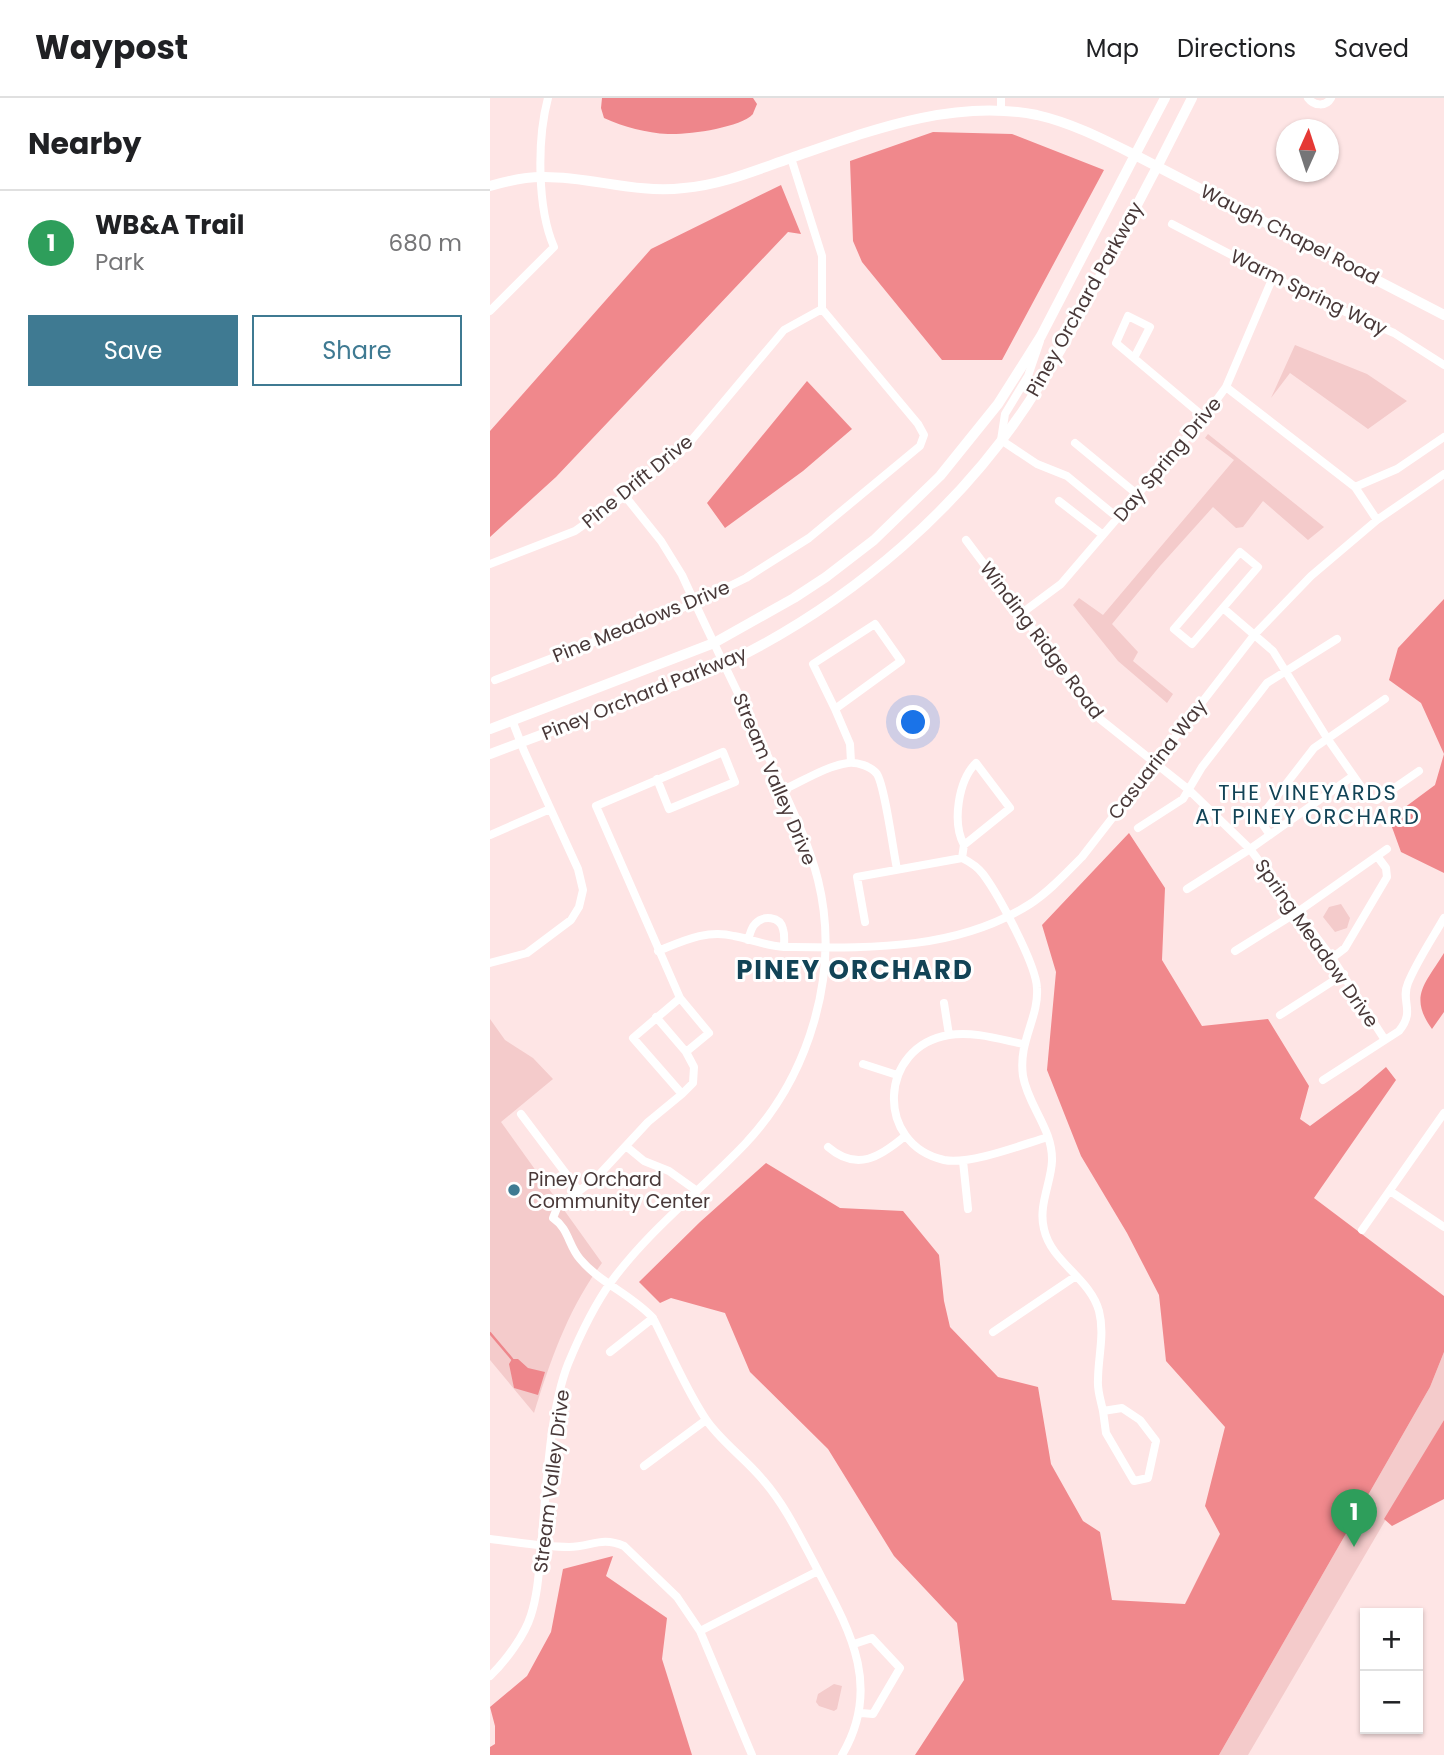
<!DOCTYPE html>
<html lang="en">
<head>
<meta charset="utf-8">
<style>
	body { margin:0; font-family:Poppins,sans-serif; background:#f6f6f6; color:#202124 }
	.controls { position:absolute; right:21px; bottom:21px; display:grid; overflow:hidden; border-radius:0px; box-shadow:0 2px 5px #0004 }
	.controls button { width:63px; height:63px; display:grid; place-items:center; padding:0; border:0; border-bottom:2px solid #e0e0e0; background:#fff; color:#202124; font:35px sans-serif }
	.compass { position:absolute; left:786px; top:21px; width:63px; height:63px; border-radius:50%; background:#fff; box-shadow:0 2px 5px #0004; rotate:3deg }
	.you { position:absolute; left:424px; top:625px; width:24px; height:24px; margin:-18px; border:5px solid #fff; border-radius:50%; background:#1a73e8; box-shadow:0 0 0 10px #1a73e833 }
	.badge { display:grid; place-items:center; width:46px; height:46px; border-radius:50%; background:#3f7a92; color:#fff; font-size:23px; font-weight:700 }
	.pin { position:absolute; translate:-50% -58px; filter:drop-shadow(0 2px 4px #0008) }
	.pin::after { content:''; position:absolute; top:37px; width:24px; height:21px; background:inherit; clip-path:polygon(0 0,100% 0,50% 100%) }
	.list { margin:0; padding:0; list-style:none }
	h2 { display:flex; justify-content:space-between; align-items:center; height:91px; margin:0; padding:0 28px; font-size:30px }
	h2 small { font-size:23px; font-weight:400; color:#757577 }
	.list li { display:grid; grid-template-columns:46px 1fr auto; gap:21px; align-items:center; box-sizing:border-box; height:105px; padding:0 28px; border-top:2px solid #e0e0e0 }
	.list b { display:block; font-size:26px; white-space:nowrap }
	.list p { margin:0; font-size:23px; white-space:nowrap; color:#757577 }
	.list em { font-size:23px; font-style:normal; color:#757577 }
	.actions { display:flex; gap:14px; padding:21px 28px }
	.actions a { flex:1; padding:16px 0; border:2px solid #3f7a92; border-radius:0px; text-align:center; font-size:24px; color:#3f7a92 }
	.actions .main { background:#3f7a92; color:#fff }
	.map { position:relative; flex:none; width:954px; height:1657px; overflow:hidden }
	header { display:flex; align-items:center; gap:42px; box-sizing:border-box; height:98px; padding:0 35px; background:#fff; border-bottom:2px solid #e0e0e0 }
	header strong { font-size:33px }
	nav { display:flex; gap:38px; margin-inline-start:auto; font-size:24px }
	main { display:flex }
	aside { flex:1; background:#fff }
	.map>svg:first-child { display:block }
</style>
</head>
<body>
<header>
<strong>Waypost</strong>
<nav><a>Map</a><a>Directions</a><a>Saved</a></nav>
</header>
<main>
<aside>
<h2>Nearby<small></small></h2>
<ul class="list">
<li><span class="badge" style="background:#2e9e5b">1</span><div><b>WB&amp;A Trail</b><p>Park</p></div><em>680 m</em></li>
</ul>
<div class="actions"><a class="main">Save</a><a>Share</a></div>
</aside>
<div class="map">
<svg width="954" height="1657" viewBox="0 0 954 1657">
	<rect width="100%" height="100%" fill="#fee5e5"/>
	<path fill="#f4cbcb" d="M 805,247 L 877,276 L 917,303 L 878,331 L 800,275 L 781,300 Z
		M 718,336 L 834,429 L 818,442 L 773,403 L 753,429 L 746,430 L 723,409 L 670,468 L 622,526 L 648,554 L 643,563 L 683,596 L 677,605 L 628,563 L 583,507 L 589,500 L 613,517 L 744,362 L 715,340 Z
		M 851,806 L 860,820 L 857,830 L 845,834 L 833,819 L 839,809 Z
		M 0,921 L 15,942 L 43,960 L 63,981 L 11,1024 L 112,1165 C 78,1211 61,1261 44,1315 L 0,1262 Z
		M 954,1254 L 954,1322 L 758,1657 L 729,1657 L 940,1289 Z
		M 344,1586 L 352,1588 L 347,1611 L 344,1613 L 329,1608 L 326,1604 L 328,1596 Z"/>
	<path fill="#f0888c" d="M 443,34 L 522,36 L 614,72 L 512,262 L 452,262 L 372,164 L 363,143 L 360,63 Z
		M 291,87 L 311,136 L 298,134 L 66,379 L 0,439 L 0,333 L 161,151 Z
		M 317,283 L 362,331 L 313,373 L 235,430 L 217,405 Z
		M 954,501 L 954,656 L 931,605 L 899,582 L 908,550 Z
		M 954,656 L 954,775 L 911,754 L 899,721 L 945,687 Z
		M 639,735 L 675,790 L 672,862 L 712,928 L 778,921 L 819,988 L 810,1021 L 820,1028 L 869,992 L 896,969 L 906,982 L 824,1100 L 954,1198 L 954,1254 L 940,1289 L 729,1657 L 425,1657 L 474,1582 L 467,1525 L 404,1458 L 338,1351 L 260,1274 L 235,1215 L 181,1200 L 170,1205 L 149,1184 L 210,1124 L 276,1065 L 350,1110 L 413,1113 L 449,1157 L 454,1203 L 460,1229 L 508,1279 L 548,1289 L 561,1366 L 593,1423 L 610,1434 L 622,1502 L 695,1506 L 730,1436 L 715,1408 L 735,1329 L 676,1263 L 669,1197 L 637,1135 L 591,1058 L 557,972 L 566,874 L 552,827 Z
		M 954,855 L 954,914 L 942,931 C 918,898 936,885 954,855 Z
		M 954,1322 L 954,1401 L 902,1428 L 894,1421 Z
		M 123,1458 L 116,1478 L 177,1520 L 172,1561 L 202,1657 L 0,1657 L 0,1649 L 5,1646 L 5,1628 L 0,1609 L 37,1578 L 61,1534 L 73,1471 Z"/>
	<path fill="#ee868b" d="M 112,0 L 263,0 L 267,6 C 267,6 263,15 263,16 C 250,30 197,37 178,36 C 156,35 134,29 114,20 L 111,10 Z
		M 22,1261 L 28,1261 L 38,1270 L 55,1274 L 48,1297 L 24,1290 L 19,1266 Z"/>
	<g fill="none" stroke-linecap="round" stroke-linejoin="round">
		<path stroke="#ee868b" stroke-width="2.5" d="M 0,1235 L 22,1261"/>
		<path stroke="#fff" stroke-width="8" d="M 818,0 C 824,8 836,9 841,0
			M 511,12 L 511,0
			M 682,126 L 828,202 L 904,235 L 954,267
			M 0,213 L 64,149 C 47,110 47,41 58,0
			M 550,243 L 538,278 L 515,316 L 511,342 L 547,366 L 577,378 L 628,420
			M 644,260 L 660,229 L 638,218 L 626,245 L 714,319
			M 736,289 L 865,389 L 887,422
			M 585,345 L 648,397
			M 865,389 L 907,371 L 954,339
			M 569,403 L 613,437
			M 476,442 L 610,621 L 699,692 L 760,751 L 842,860 L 895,942
			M 750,454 L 768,469 L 702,546 L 684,531 Z
			M 0,466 L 85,433 L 135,398 L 195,350 L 294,232 L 332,211
			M 733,510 L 783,553 L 837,640 L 879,700 L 887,702 L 929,673
			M 532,515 L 571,486 L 714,319 L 736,289 L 783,179
			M 5,582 L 205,505 L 256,480 L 319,440 L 430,348 L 434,337 L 428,326 L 332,211 L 332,158 L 301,60
			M 345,611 L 323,566 L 385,526 L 411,563 L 345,611 L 360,646 L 361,664
			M 167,681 L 179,711 L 245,684 L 233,654 L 106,708 L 190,900 L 143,940 L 192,996 L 203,985 L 204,969 L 196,954 L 219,935 L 190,900
			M 293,692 C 313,683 336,668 358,665 C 367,664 381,668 387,676 C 395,689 403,752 407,771
			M 648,730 L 693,701 L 712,669 L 777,585 L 847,541
			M 0,737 L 60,711
			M 780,737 L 769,721 L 824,650 L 895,601
			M 472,760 L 474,747 L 520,710 L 486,665 C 468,683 462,725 474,747
			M 697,791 L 760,751 L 863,678
			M 375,824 L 367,779 L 472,760 C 480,764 487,768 493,776 C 508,796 546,866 547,890 C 549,920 528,943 533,978 C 538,1008 563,1031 562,1063 C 561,1085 548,1108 554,1131 C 561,1164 600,1180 609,1213 C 615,1236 608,1259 608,1282 C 607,1292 611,1303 613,1313
			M 258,842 C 260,836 261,830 265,826 C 273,817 290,818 293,831 C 295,837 294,843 294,849
			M 168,853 C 193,843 217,831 244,838 C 261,841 276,848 294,849 C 379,850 466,853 540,806 C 560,793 576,775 592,759 L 765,536 L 821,478 L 887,422 L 954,376
			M 745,853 L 809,813 L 897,751
			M 842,860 L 855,850 L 897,779 L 896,770 L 887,758
			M 0,865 L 37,855 L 81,822 L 89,809 L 93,792 L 88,771 L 34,653 L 22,622
			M 454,905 L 459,937
			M 790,917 L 854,876
			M 166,919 L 196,954
			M 533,946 C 509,941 483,933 459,937 C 389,948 384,1046 454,1062 C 480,1067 531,1047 558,1039
			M 373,966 L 407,977
			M 833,982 L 909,933 C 926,912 910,904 918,885 C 927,863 942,841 954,820
			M 192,996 L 158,1024 L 106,1080 L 67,1110 L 63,1120 C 79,1131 78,1147 90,1161 C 110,1185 142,1197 163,1220 C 180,1253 194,1288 215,1320 C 229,1342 256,1361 273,1382 C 294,1406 308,1435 323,1463 C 357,1528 394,1586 352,1657
			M 31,1016 L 89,1093
			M 137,1049 L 154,1063 L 179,1073 L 207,1093
			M 338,1049 C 367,1074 390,1059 415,1038
			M 473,1063 L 478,1111
			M 900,1093 L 954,1129
			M 872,1132 L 954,1015
			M 503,1234 L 586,1178
			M 120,1254 L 163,1220
			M 632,1310 L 650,1322 L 666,1343 L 658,1380 L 644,1383 L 616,1335 L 613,1313 Z
			M 154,1368 L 216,1322
			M 0,1441 C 26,1444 53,1449 79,1449 C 101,1449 111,1438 134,1448 L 187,1499 L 210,1533 L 262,1657
			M 210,1533 L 328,1473
			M 364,1546 L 382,1540 L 410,1570 L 383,1616 L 371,1615
			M 0,1578 C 15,1564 35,1537 41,1517 C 48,1495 49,1472 51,1450 C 56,1397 59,1314 78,1266 C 90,1237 103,1209 121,1184 C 159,1132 211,1092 255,1046 C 319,978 351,875 328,782 C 318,742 299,705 282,667 C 253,604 221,541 192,477 L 171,443 L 135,398"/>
		<path stroke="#fff" stroke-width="10" d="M 0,88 C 17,83 34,79 52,79 C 100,78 145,96 194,90 C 231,87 266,72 301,60 C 379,33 463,0 547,17 C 582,25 613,41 645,57 L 551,238 L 508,306 L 450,378 L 384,442 L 336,479 L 304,500 L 224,545 L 0,631
			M 0,656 C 46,639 92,622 139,604 C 171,592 206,581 237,565 C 362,504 476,407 549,288 C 593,217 628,142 667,69"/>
		<path stroke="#fff" stroke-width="10" d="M 675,0 L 645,57 L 954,217
			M 667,69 L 702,0"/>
	</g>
	<circle fill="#3f7a92" stroke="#fff" stroke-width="2.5" cx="24" cy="1092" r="7"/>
	<g text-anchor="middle" stroke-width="6" stroke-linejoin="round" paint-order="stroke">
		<g font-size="19" fill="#483838" stroke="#fff">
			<text transform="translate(800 136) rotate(27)" y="7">Waugh Chapel Road</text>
			<text transform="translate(819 194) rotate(26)" y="7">Warm Spring Way</text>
			<text transform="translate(594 201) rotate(-61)" y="7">Piney Orchard Parkway</text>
			<text transform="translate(677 361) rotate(-50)" y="7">Day Spring Drive</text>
			<text transform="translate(147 383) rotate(-39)" y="7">Pine Drift Drive</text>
			<text transform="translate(151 523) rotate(-22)" y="7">Pine Meadows Drive</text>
			<text transform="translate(552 542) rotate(53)" y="7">Winding Ridge Road</text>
			<text transform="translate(154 595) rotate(-22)" y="7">Piney Orchard Parkway</text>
			<text transform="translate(667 661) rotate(-52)" y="7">Casuarina Way</text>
			<text transform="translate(285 681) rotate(67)" y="7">Stream Valley Drive</text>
			<text transform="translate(827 845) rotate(55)" y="7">Spring Meadow Drive</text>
			<text transform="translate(61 1383) rotate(-83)" y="7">Stream Valley Drive</text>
		</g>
		<g font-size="19" fill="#483838" stroke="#fff" text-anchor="start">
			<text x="38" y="1088">Piney Orchard<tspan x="38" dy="22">Community Center</tspan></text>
		</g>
		<g font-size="21" letter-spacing="2" fill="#124356" stroke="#fff">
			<text x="818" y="702">THE VINEYARDS<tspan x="818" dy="24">AT PINEY ORCHARD</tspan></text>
		</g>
		<g font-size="26" font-weight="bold" letter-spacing="2" fill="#124356" stroke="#fff">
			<text x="365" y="881">PINEY ORCHARD</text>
		</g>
	</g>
</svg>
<div class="controls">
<button>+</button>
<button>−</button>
</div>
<svg class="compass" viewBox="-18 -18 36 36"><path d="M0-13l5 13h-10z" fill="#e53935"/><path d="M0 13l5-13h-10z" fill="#757577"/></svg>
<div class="you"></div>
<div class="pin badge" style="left:864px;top:1449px;background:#2e9e5b">1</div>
</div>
</main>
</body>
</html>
